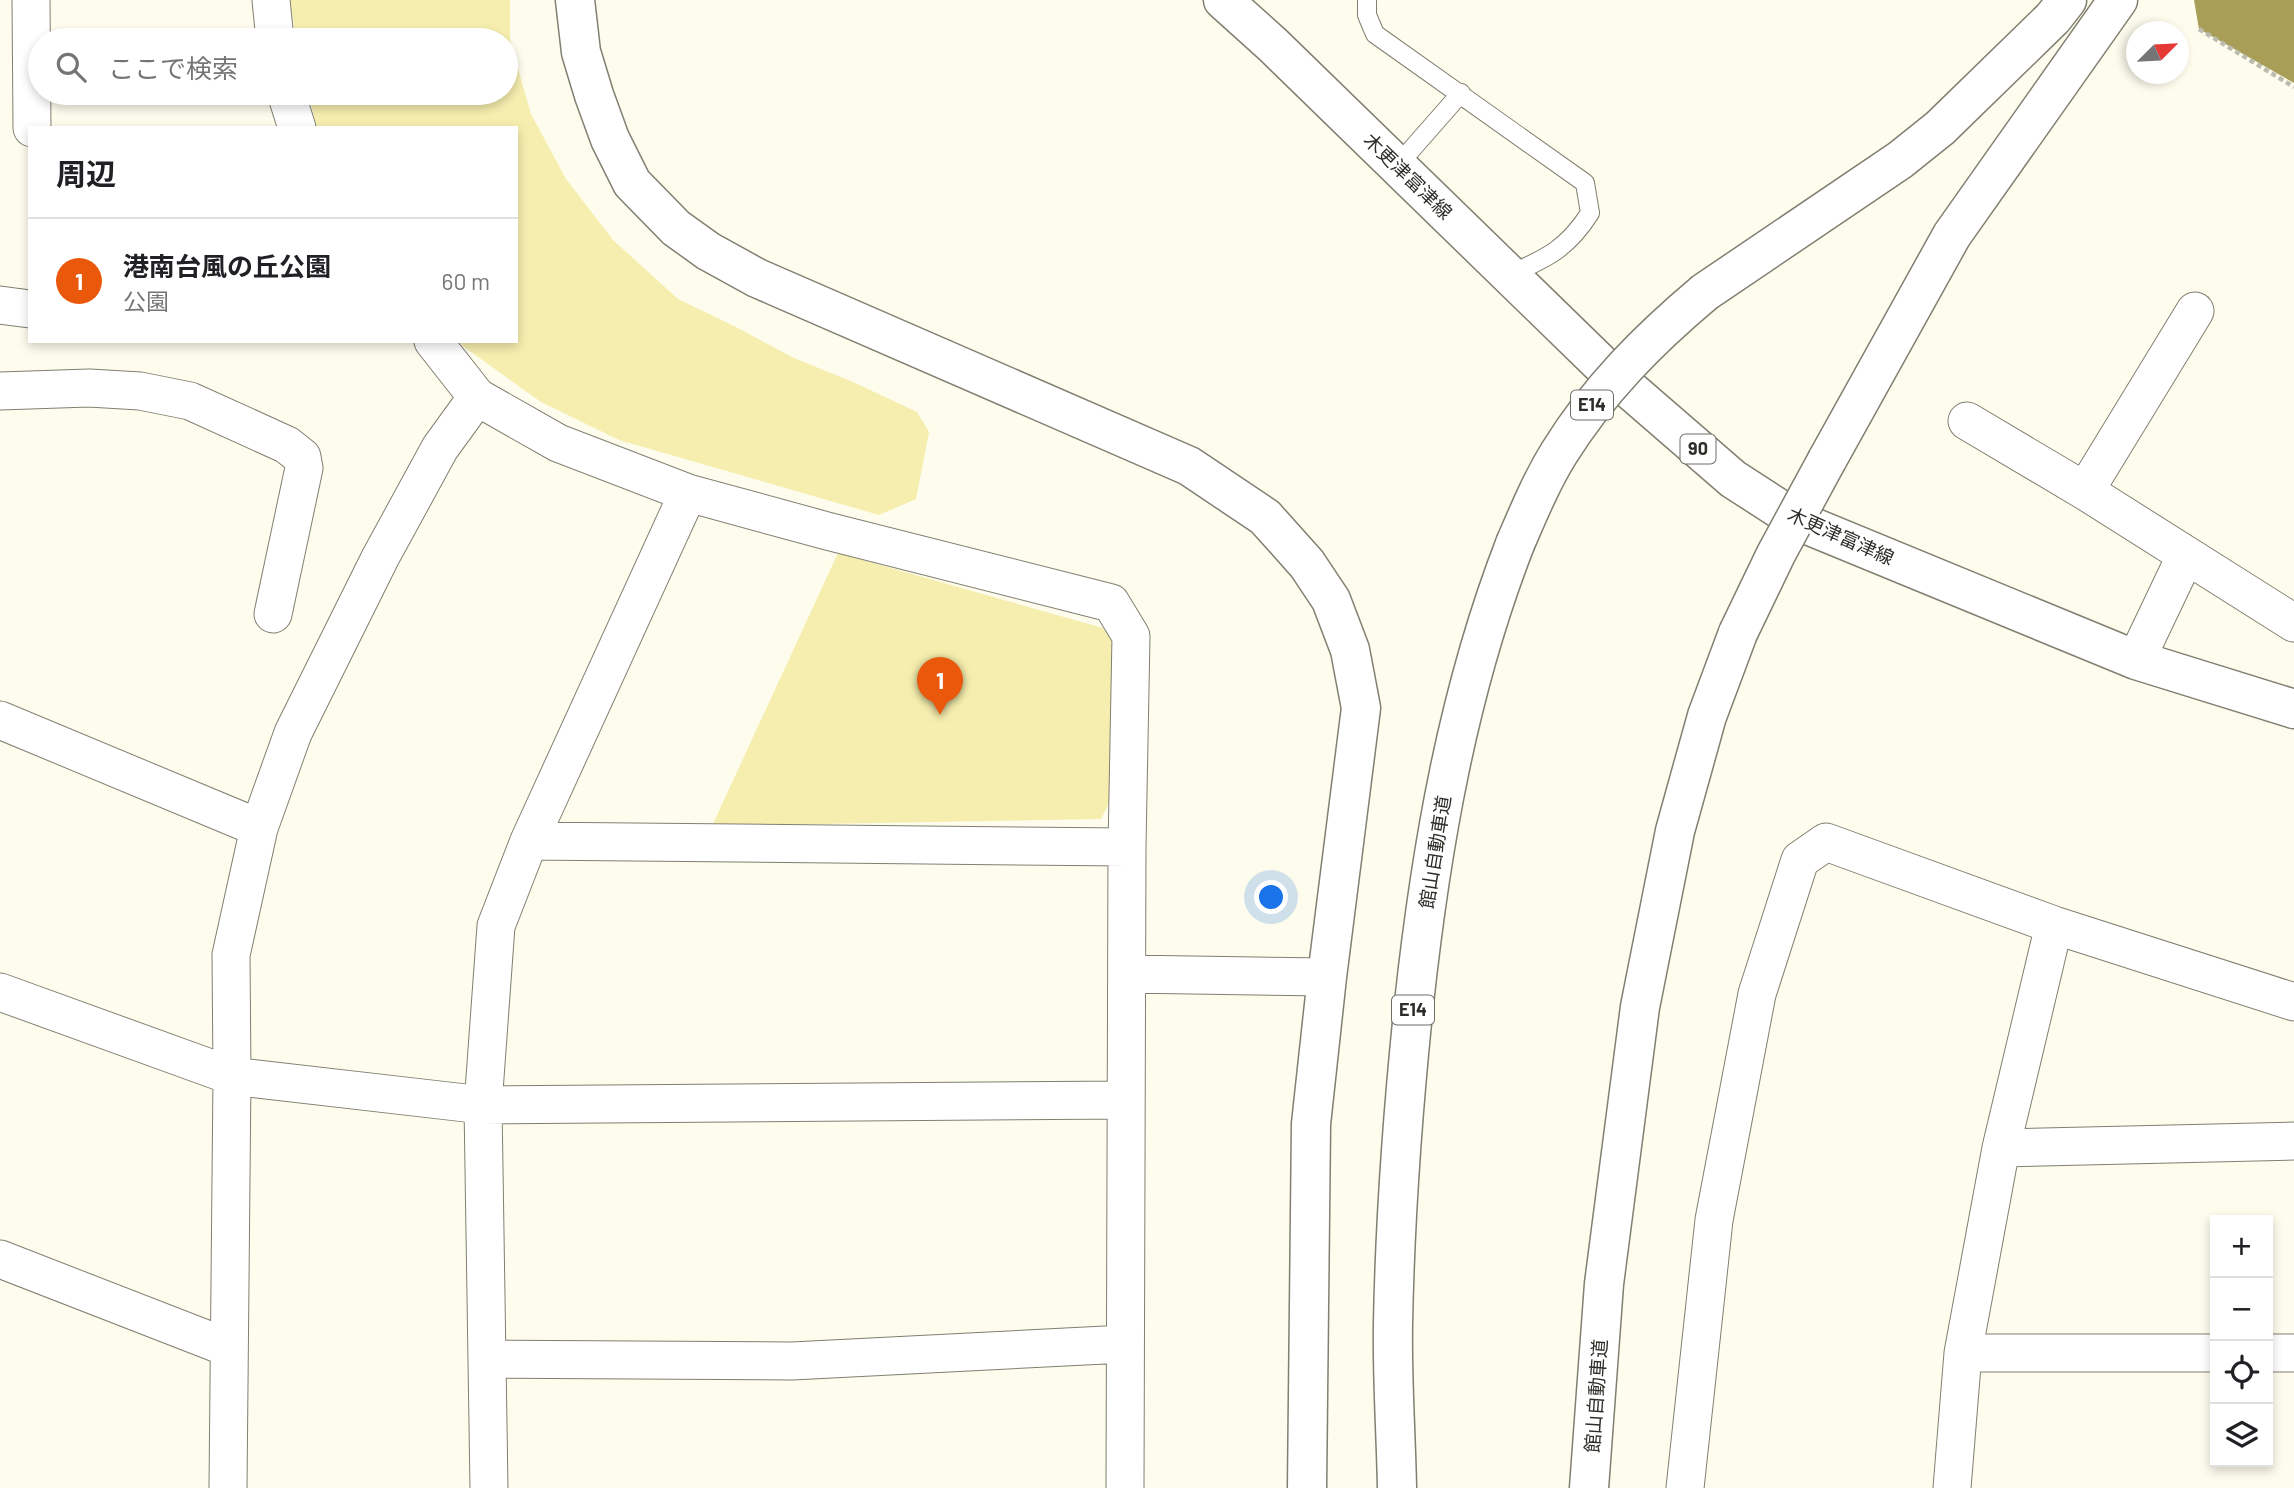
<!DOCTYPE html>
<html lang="ja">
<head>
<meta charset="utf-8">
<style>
	body { margin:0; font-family:Barlow,"Noto Sans JP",sans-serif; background:#f2f2f2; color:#202124 }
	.controls { position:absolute; right:21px; bottom:21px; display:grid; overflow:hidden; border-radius:0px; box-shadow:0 4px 10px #0003 }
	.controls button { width:63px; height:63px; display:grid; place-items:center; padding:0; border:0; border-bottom:2px solid #e0e0e0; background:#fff; color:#202124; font:35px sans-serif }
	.compass { position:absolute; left:2126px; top:21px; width:63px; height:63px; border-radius:50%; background:#fff; box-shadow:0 4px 10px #0003; rotate:66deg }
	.you { position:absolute; left:1272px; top:898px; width:24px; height:24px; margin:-18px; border:5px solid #fff; border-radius:50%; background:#1a73e8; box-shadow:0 0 0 10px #1a73e833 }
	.badge { display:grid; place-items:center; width:46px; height:46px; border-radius:50%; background:#ea580c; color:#fff; font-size:23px; font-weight:700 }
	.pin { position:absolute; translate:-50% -58px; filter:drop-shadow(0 2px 4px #0008) }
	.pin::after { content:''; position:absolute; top:37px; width:24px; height:21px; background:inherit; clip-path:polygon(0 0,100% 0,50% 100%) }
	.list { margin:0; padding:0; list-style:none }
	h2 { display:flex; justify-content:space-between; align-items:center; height:91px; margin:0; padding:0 28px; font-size:30px }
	h2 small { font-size:23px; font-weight:400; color:#757577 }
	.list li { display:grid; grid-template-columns:46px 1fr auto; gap:21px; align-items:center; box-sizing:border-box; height:126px; padding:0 28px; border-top:2px solid #e0e0e0 }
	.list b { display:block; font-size:26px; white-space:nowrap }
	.list p { margin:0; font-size:23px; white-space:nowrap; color:#757577 }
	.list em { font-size:23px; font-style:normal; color:#757577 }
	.icon { flex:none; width:38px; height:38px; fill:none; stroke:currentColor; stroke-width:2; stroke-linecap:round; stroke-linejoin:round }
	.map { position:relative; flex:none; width:2294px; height:1488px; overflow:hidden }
	.search { position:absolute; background:#fff; box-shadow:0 4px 10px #0003; left:28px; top:28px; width:490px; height:77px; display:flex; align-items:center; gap:18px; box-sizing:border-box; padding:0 24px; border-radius:38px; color:#757577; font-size:26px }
	.panel { position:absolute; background:#fff; box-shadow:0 4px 10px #0003; left:28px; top:126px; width:490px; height:217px; border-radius:0px }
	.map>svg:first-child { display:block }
</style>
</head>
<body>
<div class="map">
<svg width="2294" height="1488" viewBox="0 0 2294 1488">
	<rect width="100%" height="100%" fill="#fefced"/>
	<path fill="#f6eeae" d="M 290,0 L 510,0 L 510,41 L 531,114 L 566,179 L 613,240 L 678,299 L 736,327 L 794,358 L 853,382 L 917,412 L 929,432 L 916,499 L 879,515 L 619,440 L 541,402 L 464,347 L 459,341 L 516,341 L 516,128 L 317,128 L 308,93 L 506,93 L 506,40 L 296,40 Z
		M 838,553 L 1103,628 L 1115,642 L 1117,787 L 1101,819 L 712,826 Z"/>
	<path fill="#a89e57" d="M 2194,0 L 2294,0 L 2294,83 L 2199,29 Z"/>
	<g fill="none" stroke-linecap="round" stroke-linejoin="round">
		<defs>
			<path id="service" d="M 1367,0 L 1367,15 L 1375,34 L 1585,183 L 1590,213 C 1567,249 1547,258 1509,275
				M 1397,166 L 1461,93"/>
			<path id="minor" d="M 31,0 L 32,128
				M 271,0 L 275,40
				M 286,93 L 297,128
				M 0,305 L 30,309
				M 433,341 L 477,397 L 558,443 L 688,493 L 827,531 L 1111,603 L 1131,636 L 1127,847 L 1125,1488
				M 0,391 L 89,388 L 140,391 L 190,401 L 287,445 L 302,457 L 304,468 L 273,614
				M 1967,421 L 2085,491 L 2294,623
				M 2085,491 L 2195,311
				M 2136,660 L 2186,555
				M 0,720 L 259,828
				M 529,841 L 1127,847
				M 1127,974 L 1327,977
				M 0,992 L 232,1076 L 483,1105 L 1125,1100
				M 2001,1148 L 2294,1141
				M 0,1259 L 229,1348
				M 1963,1353 L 2215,1353
				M 2268,1353 L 2294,1353
				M 487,1359 L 792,1361 L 1125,1344
				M 228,1488 L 232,1076 L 231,955 L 259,828 L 293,733 L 380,558 L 440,448 L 477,397
				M 489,1488 L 483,1105 L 496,926 L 529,841 L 688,493
				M 1685,1488 L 1714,1220 L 1757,994 L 1800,860 L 1826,842 L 2054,925 L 2294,1002
				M 1952,1488 L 1963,1353 L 2001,1148 L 2054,925"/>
			<path id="tertiary" d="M 575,0 L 581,52 L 594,95 L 610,139 L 632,183 L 676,228 L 708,251 L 757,278 L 1189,466 L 1265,517 L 1307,564 L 1331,600 L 1350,650 L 1361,708 L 1327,977 L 1311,1124 L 1307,1488"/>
			<path id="primary" d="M 1223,0 L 1273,45 L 1606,369 L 1733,479 L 1798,521 L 2136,660 L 2294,709"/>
			<path id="motorway" d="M 1705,292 L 1900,160 L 1940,128 L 2053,18 L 2067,0
				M 1827,460 L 1952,235 L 2118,0
				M 1397,1488 C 1396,1434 1392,1379 1393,1324 C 1395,1217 1403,1109 1414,1003 C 1431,847 1458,691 1515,544
				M 1589,1488 L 1604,1284 L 1640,1007 L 1675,831 L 1707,716 L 1738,633"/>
		</defs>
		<use href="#service" stroke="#807f71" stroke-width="20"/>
		<use href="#minor" stroke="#807f71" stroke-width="39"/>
		<use href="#tertiary" stroke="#807f71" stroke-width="41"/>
		<use href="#primary" stroke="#807f71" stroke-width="41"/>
		<use href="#motorway" stroke="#807f71" stroke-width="41"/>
		<path stroke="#bcbbaf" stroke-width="4.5" stroke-dasharray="5 3.5" stroke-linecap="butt" d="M 2199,29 L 2294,87"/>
		<use href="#service" stroke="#fff" stroke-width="18"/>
		<use href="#minor" stroke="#fff" stroke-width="37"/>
		<use href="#tertiary" stroke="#fff" stroke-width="38"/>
		<use href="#primary" stroke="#fff" stroke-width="38"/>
		<use href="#motorway" stroke="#fff" stroke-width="38"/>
		<defs>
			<path id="motorway-bridge" d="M 1515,544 C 1528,514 1541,482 1559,453 C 1598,390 1649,339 1705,292
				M 1738,633 L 1776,554 L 1827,460"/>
		</defs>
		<use href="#motorway-bridge" stroke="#807f71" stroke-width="41" stroke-linecap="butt"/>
		<use href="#motorway-bridge" stroke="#fff" stroke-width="38"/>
	</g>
	<g text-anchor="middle" stroke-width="7" stroke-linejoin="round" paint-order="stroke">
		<g fill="#fff" stroke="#6d6d68" stroke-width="2">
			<rect x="1571" y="390.5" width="42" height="29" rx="5"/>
			<rect x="1680.5" y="434.5" width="35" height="29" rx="5"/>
			<rect x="1392" y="995.5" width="42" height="29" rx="5"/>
		</g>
		<g font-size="18" font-weight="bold" fill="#2e2e28">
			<text x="1592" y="411">E14</text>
			<text x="1698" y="455">90</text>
			<text x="1413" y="1016">E14</text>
		</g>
		<g font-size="19" fill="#2e2e28" stroke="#fff">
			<text transform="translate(1408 176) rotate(44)" y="7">木更津富津線</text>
			<text transform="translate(1841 536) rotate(24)" y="7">木更津富津線</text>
			<text transform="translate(1435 852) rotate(-81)" y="7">館山自動車道</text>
			<text transform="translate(1596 1396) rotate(-86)" y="7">館山自動車道</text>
		</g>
	</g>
</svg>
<div class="controls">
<button>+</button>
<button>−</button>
<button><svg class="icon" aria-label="locate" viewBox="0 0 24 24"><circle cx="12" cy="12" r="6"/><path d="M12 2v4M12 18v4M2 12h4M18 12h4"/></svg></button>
<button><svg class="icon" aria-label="layers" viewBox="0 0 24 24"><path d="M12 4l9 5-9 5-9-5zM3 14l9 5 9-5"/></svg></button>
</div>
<svg class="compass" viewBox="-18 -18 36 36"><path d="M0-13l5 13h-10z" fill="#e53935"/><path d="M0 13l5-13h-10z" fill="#757577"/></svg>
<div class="you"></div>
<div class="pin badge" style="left:940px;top:715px">1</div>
<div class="search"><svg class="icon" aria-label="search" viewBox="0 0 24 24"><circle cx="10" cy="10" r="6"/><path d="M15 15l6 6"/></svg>ここで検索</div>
<section class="panel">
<h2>周辺<small></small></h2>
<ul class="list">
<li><span class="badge">1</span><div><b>港南台風の丘公園</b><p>公園</p></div><em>60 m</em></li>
</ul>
</section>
</div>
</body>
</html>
